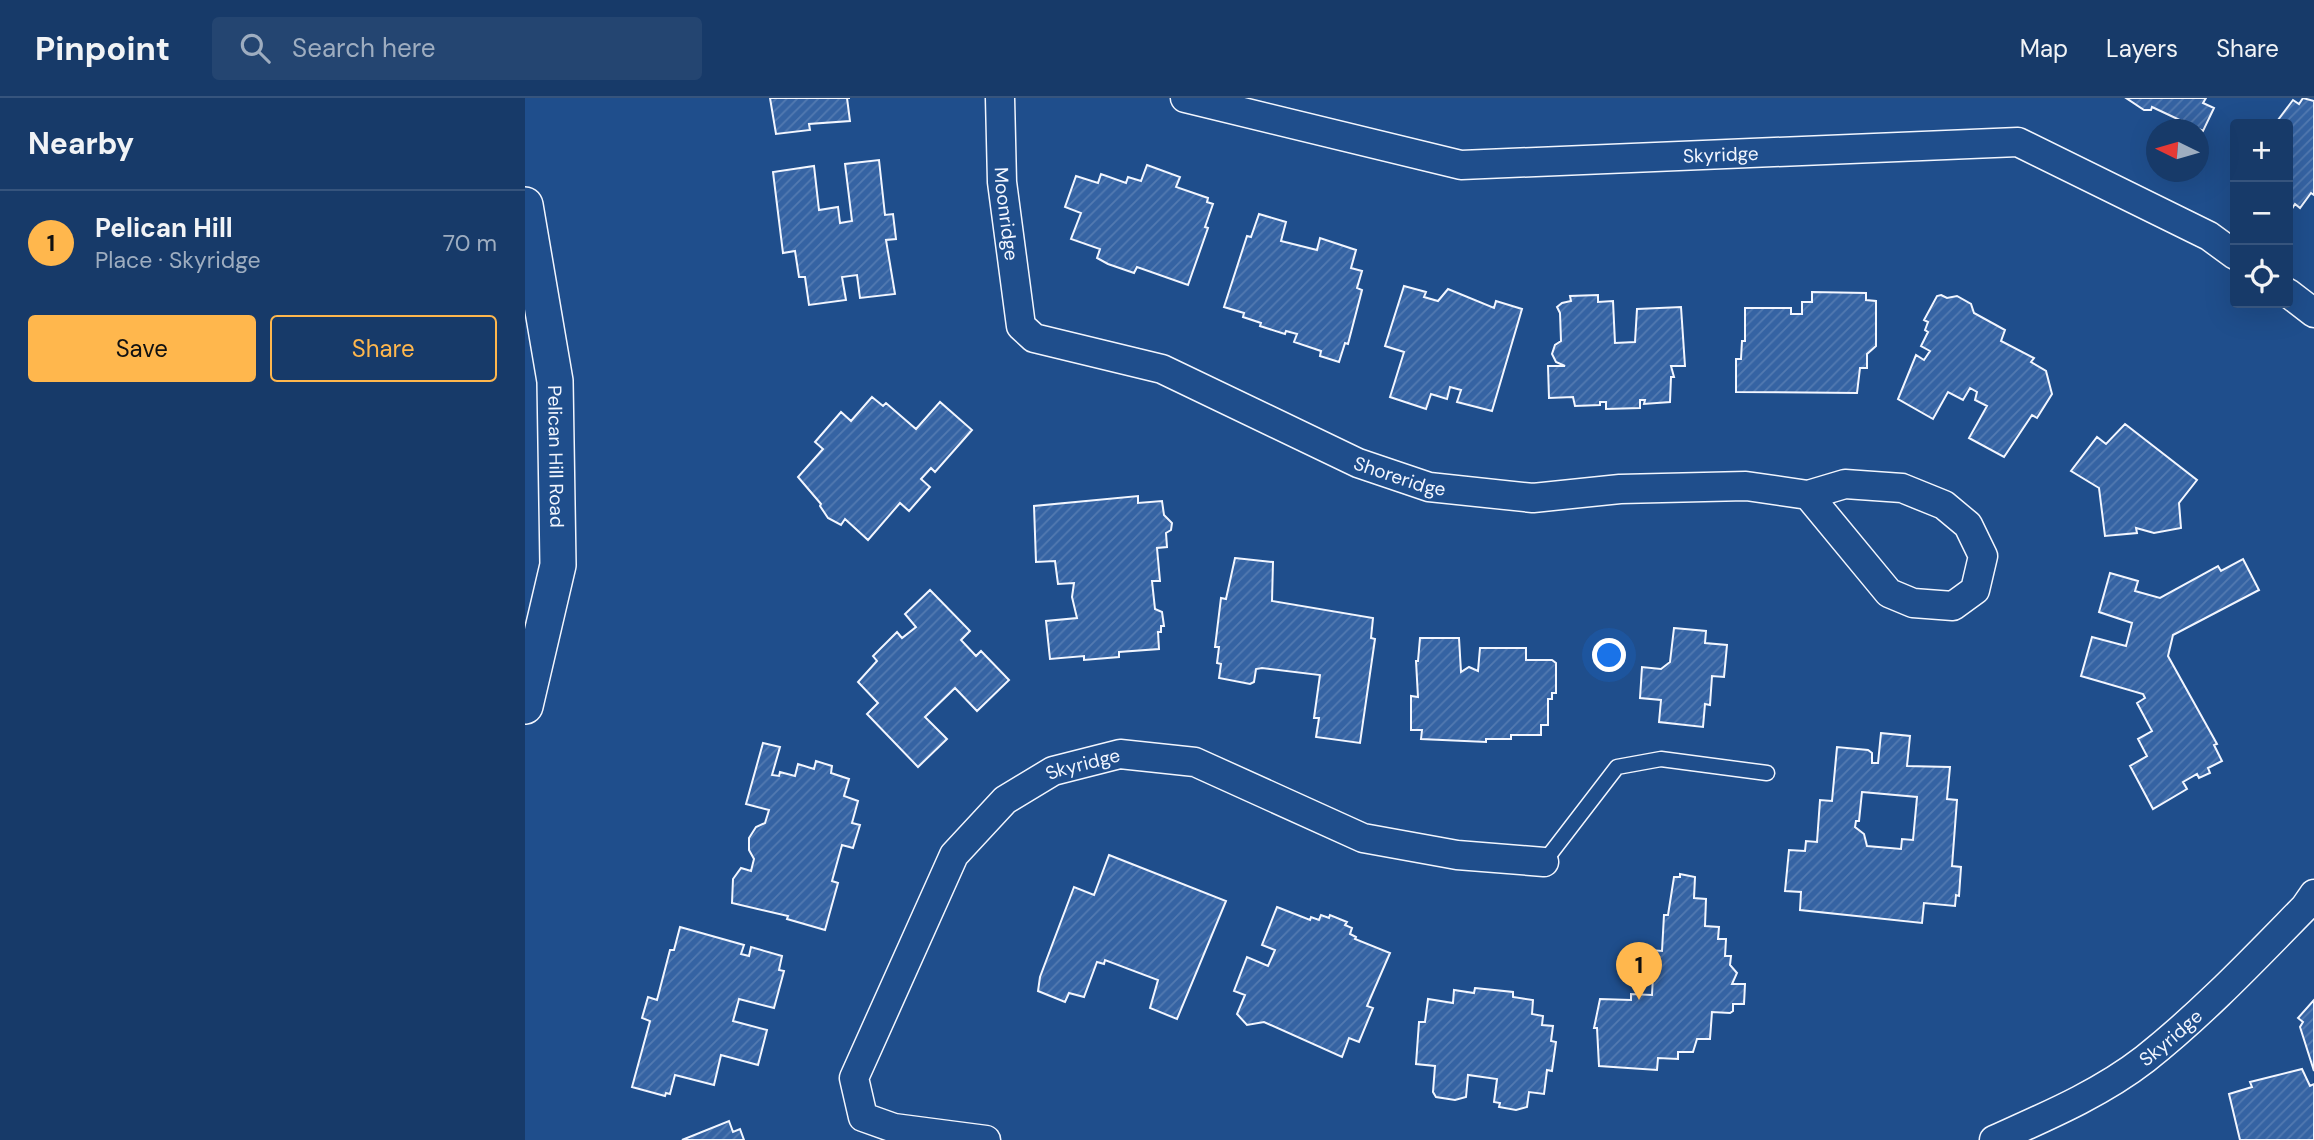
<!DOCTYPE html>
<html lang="en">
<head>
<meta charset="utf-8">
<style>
	body { margin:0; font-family:"DM Sans",sans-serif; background:#244571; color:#f1f3f6 }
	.controls { position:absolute; right:21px; top:21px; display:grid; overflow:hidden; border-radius:7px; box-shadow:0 7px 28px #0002 }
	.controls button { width:63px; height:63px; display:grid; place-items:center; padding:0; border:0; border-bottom:2px solid #36547d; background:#173a69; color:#f1f3f6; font:35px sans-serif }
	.compass { position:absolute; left:1621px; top:21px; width:63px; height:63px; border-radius:50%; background:#173a69; box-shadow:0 7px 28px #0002; rotate:275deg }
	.you { position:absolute; left:1085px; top:558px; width:24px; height:24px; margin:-18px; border:5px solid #fff; border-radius:50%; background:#1a73e8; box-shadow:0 0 0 10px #1a73e833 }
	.badge { display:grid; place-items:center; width:46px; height:46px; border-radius:50%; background:#ffb74d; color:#111; font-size:23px; font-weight:700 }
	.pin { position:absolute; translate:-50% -58px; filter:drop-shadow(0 2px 4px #0008) }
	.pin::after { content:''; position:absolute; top:37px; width:24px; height:21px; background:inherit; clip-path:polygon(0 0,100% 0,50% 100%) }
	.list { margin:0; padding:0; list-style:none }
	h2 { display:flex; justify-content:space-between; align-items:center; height:91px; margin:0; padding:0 28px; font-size:30px }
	h2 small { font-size:23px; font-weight:400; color:#9eadc0 }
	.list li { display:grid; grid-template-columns:46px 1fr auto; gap:21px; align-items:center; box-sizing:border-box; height:105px; padding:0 28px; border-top:2px solid #36547d }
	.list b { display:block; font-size:26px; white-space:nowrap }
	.list p { margin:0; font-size:23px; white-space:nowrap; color:#9eadc0 }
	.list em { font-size:23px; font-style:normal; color:#9eadc0 }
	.actions { display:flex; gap:14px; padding:21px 28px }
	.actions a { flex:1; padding:16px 0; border:2px solid #ffb74d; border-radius:7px; text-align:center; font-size:24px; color:#ffb74d }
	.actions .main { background:#ffb74d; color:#111 }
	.icon { flex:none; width:38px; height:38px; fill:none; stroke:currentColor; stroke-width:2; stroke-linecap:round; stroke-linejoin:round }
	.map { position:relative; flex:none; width:1789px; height:1042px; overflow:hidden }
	header { display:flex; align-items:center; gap:42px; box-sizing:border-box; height:98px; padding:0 35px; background:#173a69; border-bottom:2px solid #36547d }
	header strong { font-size:33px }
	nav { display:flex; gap:38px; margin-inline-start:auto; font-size:24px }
	.search { width:490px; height:63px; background:#244571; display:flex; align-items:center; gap:18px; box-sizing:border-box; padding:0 24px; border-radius:7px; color:#9eadc0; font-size:26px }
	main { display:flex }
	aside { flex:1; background:#173a69 }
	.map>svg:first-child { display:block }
</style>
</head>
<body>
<header>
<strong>Pinpoint</strong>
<div class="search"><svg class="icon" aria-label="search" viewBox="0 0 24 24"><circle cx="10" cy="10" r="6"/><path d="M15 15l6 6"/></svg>Search here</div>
<nav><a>Map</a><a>Layers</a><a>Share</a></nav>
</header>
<main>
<aside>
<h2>Nearby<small></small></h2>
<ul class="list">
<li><span class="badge">1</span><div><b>Pelican Hill</b><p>Place · Skyridge</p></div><em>70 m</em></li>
</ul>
<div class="actions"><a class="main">Save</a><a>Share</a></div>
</aside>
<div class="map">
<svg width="1789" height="1042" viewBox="0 0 1789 1042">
	<defs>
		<pattern id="building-hatch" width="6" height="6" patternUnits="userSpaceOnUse" patternTransform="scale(1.75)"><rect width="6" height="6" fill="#3563a3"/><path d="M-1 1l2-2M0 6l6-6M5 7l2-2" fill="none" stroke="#537ab1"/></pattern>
	</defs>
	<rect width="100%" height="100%" fill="#1f4e8c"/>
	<path fill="url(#building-hatch)" stroke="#f2f6ff" stroke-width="2" fill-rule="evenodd" d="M 245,0 L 325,0 L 322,0 L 325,23 L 284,26 L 285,32 L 251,36 Z
		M 1601,0 L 1681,0 L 1678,5 L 1689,10 L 1678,33 L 1627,9 L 1626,12 L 1619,12 Z
		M 1778,0 L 1789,3 L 1789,97 L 1786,95 L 1775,110 L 1770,106 L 1763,117 L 1763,26 L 1750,26 L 1768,2 L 1774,6 Z
		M 354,62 L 360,117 L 368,116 L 371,141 L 361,142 L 370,196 L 335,200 L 332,177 L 317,179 L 321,202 L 284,207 L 280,179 L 274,179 L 270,153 L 258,155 L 248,74 L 289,68 L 294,112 L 313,109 L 315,125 L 327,123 L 320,66 Z
		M 622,67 L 655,79 L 651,89 L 683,100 L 682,104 L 688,106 L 680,129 L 683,130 L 663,187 L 612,169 L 609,175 L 583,166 L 572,160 L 575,151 L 546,141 L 556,115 L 540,109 L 551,78 L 573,85 L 576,76 L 601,85 L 603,79 L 616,83 Z
		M 734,116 L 761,124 L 756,143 L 792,152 L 795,140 L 831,152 L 826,170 L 837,173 L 832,190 L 837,192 L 823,246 L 820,245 L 814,264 L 795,258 L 796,253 L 769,244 L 772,236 L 761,233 L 760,236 L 735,228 L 736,225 L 718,219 L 719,215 L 699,209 L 722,138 L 726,139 Z
		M 879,188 L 901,194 L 899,199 L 913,203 L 923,191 L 969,210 L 971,203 L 997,211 L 967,313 L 932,304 L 936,292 L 925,289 L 922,301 L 906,296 L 901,311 L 865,299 L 879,254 L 860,248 Z
		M 1287,194 L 1341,195 L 1341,202 L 1351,203 L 1351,248 L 1342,256 L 1342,270 L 1335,270 L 1332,295 L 1211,294 L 1211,261 L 1216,261 L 1217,243 L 1220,243 L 1220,210 L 1266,210 L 1266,216 L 1277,216 L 1277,204 L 1287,204 Z
		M 1073,197 L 1073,204 L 1088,203 L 1090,245 L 1110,244 L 1112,211 L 1156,209 L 1160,268 L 1146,268 L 1149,279 L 1146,279 L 1145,304 L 1119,306 L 1120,302 L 1115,302 L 1115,310 L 1081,311 L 1081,304 L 1075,304 L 1075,307 L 1050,308 L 1048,299 L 1024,300 L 1023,268 L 1040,268 L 1031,264 L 1027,256 L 1030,247 L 1036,243 L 1035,215 L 1032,209 L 1037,205 L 1046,203 L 1045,198 Z
		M 1416,197 L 1422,200 L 1432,198 L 1446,206 L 1449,215 L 1480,232 L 1476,243 L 1509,260 L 1506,264 L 1521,273 L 1527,296 L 1512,320 L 1507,317 L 1479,359 L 1444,340 L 1462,308 L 1450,302 L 1452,294 L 1445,290 L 1438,302 L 1423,294 L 1408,321 L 1373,301 L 1391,257 L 1399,262 L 1405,253 L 1396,248 L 1403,234 L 1400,232 L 1403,224 L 1399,222 L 1412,198 Z
		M 347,299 L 358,308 L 361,305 L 391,331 L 415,304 L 447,332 L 410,374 L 406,370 L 396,381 L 405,389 L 384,413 L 375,405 L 343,442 L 320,421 L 316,427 L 303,420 L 295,408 L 296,406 L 273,379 L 298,351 L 290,344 L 316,314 L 326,323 Z
		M 1600,326 L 1672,382 L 1654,405 L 1656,430 L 1629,435 L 1611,430 L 1612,435 L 1580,438 L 1574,390 L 1546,373 L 1572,339 L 1581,346 Z
		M 613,398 L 613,405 L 637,403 L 639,417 L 647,425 L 646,432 L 641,435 L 642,449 L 632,450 L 635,483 L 627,483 L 630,511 L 637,514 L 639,528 L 636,528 L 636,534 L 633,534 L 634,551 L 594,554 L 594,559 L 559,562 L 559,558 L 525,561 L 521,523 L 552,520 L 547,499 L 549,485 L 533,486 L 530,463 L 511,464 L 509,408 Z
		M 710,460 L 748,464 L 747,503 L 848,520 L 846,540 L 850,541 L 835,645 L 791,639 L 794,620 L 789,620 L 795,577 L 737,570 L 731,571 L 729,584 L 725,586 L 694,580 L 696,566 L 692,565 L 694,549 L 690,549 L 696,500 L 701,501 Z
		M 1718,461 L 1734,492 L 1648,537 L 1643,558 L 1692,646 L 1689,647 L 1697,663 L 1683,670 L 1685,675 L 1674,680 L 1672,676 L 1658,684 L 1662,691 L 1628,711 L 1605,668 L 1622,658 L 1613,641 L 1627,633 L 1612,605 L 1620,600 L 1618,596 L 1556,578 L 1567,539 L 1601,548 L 1607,525 L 1574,514 L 1585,475 L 1613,483 L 1610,493 L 1635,500 L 1693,468 L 1696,473 Z
		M 405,492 L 445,533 L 436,542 L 451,558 L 456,553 L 484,582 L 452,613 L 430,590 L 400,619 L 422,641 L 393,669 L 342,616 L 353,605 L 333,584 L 352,563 L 348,558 L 372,534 L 377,540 L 391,529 L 380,516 Z
		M 1149,530 L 1181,533 L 1180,545 L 1202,547 L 1199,579 L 1187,578 L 1185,607 L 1180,606 L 1178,629 L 1134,624 L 1136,602 L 1115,600 L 1117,569 L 1136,571 L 1145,564 Z
		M 895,540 L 934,540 L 936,574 L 944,569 L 953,573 L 955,550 L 1001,550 L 1001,562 L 1027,562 L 1031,565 L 1031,595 L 1027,595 L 1027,601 L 1023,601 L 1023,627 L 1016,627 L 1016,637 L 986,637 L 986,641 L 961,641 L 961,644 L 896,641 L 897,632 L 886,632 L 886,598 L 893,599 L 891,563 L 893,563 Z
		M 1356,635 L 1385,638 L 1382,668 L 1425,669 L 1422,701 L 1432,702 L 1427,768 L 1436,769 L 1434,798 L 1431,797 L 1430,808 L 1399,805 L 1397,825 L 1275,812 L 1276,794 L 1260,793 L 1264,752 L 1280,753 L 1281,743 L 1292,744 L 1295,702 L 1307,703 L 1312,649 L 1343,652 L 1347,655 L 1347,665 L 1353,665 ZM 1337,694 L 1392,699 L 1388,742 L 1377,741 L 1376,751 L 1342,748 L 1339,736 L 1330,729 L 1331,723 L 1334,723 Z
		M 238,645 L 255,649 L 247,677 L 254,678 L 255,674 L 270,678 L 273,666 L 289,671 L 291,663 L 307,668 L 306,675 L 324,681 L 319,698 L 333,703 L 327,725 L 335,727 L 328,750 L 317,747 L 307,783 L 313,785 L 300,832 L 262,821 L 263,818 L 207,805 L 208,781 L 216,770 L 226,773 L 229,761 L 224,752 L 224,740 L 231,729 L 240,725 L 244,712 L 221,706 Z
		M 584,757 L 701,803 L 652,921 L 625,910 L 633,882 L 580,862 L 579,866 L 572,864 L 559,899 L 544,895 L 540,904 L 513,893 L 515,879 L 549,789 L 569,797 Z
		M 1155,776 L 1170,779 L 1169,800 L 1181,801 L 1180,828 L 1194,829 L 1193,841 L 1201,841 L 1200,858 L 1206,858 L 1205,867 L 1212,875 L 1207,886 L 1220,886 L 1219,906 L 1208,906 L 1208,913 L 1205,915 L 1187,914 L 1185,941 L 1172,941 L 1168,954 L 1153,954 L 1153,961 L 1133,960 L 1132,972 L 1074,968 L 1072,930 L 1069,930 L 1075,901 L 1106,902 L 1106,896 L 1127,897 L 1128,877 L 1101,877 L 1098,869 L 1106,864 L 1106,859 L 1113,860 L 1113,851 L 1137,853 L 1139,817 L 1143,817 L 1149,779 L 1155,779 Z
		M 752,809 L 785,822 L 786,819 L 794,822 L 796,817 L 804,820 L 805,817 L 822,824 L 820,827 L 827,830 L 825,836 L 831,839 L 830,841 L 865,855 L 842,908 L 848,910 L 834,944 L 824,940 L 817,959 L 739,924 L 722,927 L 712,916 L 720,897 L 709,893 L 722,859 L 743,868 L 750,852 L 737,847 Z
		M 155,829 L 219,847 L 216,856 L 224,858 L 226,849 L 257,858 L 254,872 L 259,873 L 249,910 L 214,901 L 208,923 L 242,932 L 233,967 L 196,957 L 189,987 L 150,977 L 145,996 L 141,995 L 140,998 L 107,989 L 125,923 L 117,920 L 123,899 L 132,902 L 145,852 L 149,852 Z
		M 950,890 L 988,894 L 988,899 L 1008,902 L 1007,916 L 1018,918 L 1017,927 L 1028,928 L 1026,943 L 1031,944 L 1027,973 L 1022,972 L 1019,996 L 1004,994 L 1002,1009 L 991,1012 L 974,1009 L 975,1005 L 969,1004 L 972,981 L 943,977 L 941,999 L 930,1002 L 911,999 L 908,994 L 910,968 L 891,966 L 894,924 L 900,924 L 903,901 L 928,905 L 929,892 L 949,895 Z
		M 1789,902 L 1789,973 L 1775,929 L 1778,924 L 1773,920 Z
		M 1777,971 L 1785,988 L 1789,986 L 1789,1042 L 1715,1042 L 1704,996 L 1727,989 L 1725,984 Z
		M 204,1023 L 208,1034 L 215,1031 L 219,1042 L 157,1042 Z"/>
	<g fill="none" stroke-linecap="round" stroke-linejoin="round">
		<defs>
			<path id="service" d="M 1019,764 L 1092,669 L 1136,661 L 1242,675"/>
			<g id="minor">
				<path id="s1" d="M 475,0 L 477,84 L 496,228 L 509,240 L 637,271 L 833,365 L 904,389 L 1008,400 L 1095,391 L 1221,388 L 1283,397 L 1364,495 L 1388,505 L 1428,508 L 1450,492 L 1458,458 L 1443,427 L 1419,407 L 1377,390 L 1320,386 L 1283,397"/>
				<path id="s2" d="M 660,0 L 936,67 L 1493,44 L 1684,138 L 1710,157"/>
				<path d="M 1763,195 L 1789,215"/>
				<path id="s3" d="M 461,1042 L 369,1030 L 338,1019 L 329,980 L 429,757 L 480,702 L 528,673 L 595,656 L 670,664 L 838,740 L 932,757 L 1019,764"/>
				<path id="s4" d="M 1469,1042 C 1520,1019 1575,996 1620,961 C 1678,915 1729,861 1780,809 L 1789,796"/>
			</g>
			<g id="tertiary">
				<path id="s5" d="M 0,107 L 30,283 L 33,467 L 0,608"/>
			</g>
		</defs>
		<use href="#service" stroke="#f2f6ff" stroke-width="17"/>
		<use href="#minor" stroke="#f2f6ff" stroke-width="31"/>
		<use href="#tertiary" stroke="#f2f6ff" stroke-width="38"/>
		<use href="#service" stroke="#1f4e8c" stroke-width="14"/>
		<use href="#minor" stroke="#1f4e8c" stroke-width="28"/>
		<use href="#tertiary" stroke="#1f4e8c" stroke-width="35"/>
	</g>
	<g text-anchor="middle" stroke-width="5" stroke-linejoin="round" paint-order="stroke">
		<g font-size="19" fill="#f2f6ff" stroke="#1f4e8c">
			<text dy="7" stroke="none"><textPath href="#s2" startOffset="544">Skyridge</textPath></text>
			<text dy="7" stroke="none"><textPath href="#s1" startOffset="116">Moonridge</textPath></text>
			<text dy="7" stroke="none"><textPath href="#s5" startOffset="254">Pelican Hill Road</textPath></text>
			<text dy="7" stroke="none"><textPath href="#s1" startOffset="640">Shoreridge</textPath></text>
			<text dy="7" stroke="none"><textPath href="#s3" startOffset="572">Skyridge</textPath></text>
			<text dy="7" stroke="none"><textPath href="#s4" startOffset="205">Skyridge</textPath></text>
		</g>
	</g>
</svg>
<div class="controls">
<button>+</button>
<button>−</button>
<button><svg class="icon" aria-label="locate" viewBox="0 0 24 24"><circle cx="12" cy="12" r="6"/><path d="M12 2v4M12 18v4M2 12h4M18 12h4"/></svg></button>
</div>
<svg class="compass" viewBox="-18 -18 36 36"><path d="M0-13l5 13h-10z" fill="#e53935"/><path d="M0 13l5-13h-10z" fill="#9eadc0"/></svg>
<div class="you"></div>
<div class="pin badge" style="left:1114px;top:902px">1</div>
</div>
</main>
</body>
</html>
